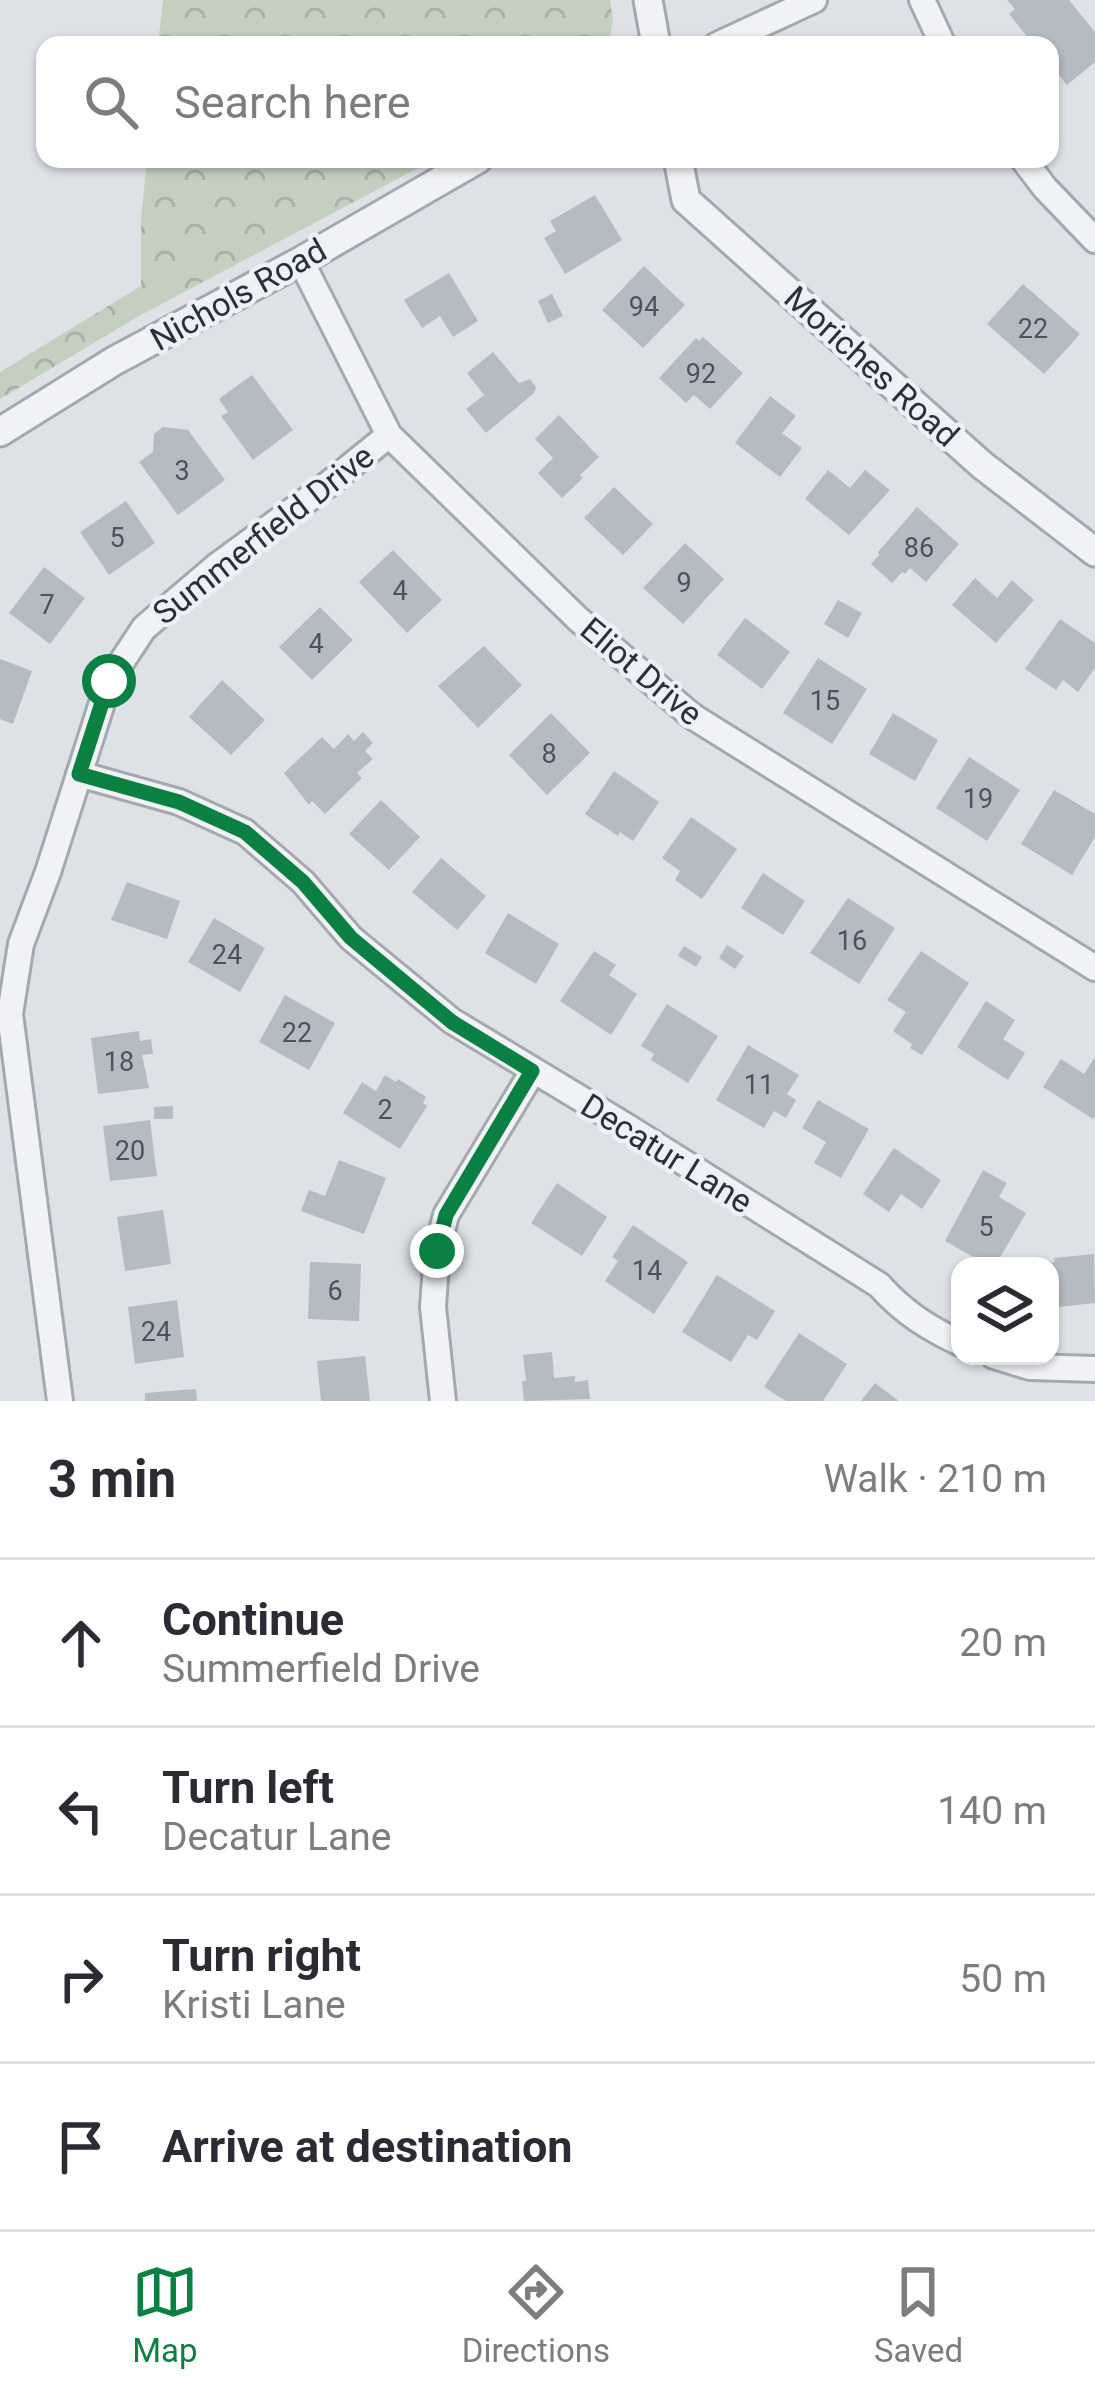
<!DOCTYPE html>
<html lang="en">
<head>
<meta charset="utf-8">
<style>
	body { margin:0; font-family:Roboto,sans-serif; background:#f7f7f7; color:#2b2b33 }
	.controls { position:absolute; right:36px; bottom:36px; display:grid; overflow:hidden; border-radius:24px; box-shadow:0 3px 9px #0004 }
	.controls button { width:108px; height:108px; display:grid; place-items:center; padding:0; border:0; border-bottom:3px solid #e1e1e2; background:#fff; color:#2b2b33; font:60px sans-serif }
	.stop { position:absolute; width:36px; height:36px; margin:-27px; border:9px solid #0b8043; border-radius:50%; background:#fff }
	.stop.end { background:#0b8043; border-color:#fff; box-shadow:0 3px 12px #0008 }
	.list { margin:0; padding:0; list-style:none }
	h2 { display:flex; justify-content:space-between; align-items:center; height:156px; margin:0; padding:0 48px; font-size:51px }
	h2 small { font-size:39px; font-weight:400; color:#7c7c81 }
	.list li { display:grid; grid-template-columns:78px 1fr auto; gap:36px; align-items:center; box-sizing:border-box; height:168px; padding:0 48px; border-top:3px solid #e1e1e2 }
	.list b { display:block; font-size:45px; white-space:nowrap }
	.list p { margin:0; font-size:39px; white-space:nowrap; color:#7c7c81 }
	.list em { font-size:39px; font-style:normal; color:#7c7c81 }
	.icon { flex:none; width:66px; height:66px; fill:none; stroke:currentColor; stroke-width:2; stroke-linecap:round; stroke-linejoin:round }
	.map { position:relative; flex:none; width:1095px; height:1401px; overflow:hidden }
	.search { position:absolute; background:#fff; box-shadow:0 3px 9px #0004; left:36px; right:36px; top:36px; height:132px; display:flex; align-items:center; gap:30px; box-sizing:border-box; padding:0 42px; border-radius:24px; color:#7c7c81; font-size:45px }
	.sheet { height:828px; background:#fff }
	nav { display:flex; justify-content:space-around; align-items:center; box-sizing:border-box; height:168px; border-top:3px solid #e1e1e2; background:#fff; font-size:33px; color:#7c7c81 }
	nav a { display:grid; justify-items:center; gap:6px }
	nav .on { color:#0b8043 }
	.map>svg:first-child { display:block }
</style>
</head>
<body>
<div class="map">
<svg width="1095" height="1401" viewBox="0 0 1095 1401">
	<defs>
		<pattern id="forest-crowns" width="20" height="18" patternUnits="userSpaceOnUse" patternTransform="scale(3)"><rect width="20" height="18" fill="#c4d0bf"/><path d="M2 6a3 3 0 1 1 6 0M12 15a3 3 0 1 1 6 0" fill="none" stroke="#a8b3a5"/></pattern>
	</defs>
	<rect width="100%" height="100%" fill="#dee2e7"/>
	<path fill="url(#forest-crowns)" d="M 163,0 L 610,0 L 613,21 L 608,45 L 158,45 Z
		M 147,159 L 435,159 L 139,316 L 0,399 L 0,372 L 141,286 L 141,219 Z"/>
	<path fill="#b5bbc3" d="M 1007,0 L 1069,0 L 1095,32 L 1095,62 L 1067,85 L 1050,64 L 1050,45 L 1034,45 L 1009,14 L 1015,9 Z
		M 595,195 L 622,240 L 565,274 L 544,238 L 556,231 L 550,221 Z
		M 644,266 L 685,305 L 643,348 L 602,310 Z
		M 449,273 L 478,321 L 453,337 L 440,316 L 422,328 L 404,300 Z
		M 1023,284 L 1080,334 L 1044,374 L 987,324 Z
		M 552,294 L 563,316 L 548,323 L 538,301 Z
		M 703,337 L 743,373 L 710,409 L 694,395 L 686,403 L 659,378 L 696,338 L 699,341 Z
		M 493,352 L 519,383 L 530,379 L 536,387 L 534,393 L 486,433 L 466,409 L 484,395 L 467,373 Z
		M 252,375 L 293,430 L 253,460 L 221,416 L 228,412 L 219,399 Z
		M 770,396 L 796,416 L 782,433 L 802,448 L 780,477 L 735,443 Z
		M 559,415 L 599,457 L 580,475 L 583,478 L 562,498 L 538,473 L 553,458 L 535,439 Z
		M 163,427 L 188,430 L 225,480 L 178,515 L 139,462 L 153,452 L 154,434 Z
		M 828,470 L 850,488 L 865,470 L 890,490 L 849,535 L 805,499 Z
		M 614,487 L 653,524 L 623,555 L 584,518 Z
		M 126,501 L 155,543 L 109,575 L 80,532 Z
		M 917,507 L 959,544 L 926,582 L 910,568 L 905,574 L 902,572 L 892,583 L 871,564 L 879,555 L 878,552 Z
		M 685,543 L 724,579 L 683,624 L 643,588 Z
		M 393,550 L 442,600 L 407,633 L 359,582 Z
		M 44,567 L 85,598 L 50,644 L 9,613 Z
		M 975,578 L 997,598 L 1012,580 L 1034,600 L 996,643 L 952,605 Z
		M 838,600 L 862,613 L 848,638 L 824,624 Z
		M 320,607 L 353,640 L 312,680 L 279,647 Z
		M 745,618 L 790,652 L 762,689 L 717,655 Z
		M 1060,619 L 1095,643 L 1095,668 L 1078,692 L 1063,680 L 1056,690 L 1025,669 Z
		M 484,646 L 522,685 L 478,728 L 438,686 Z
		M 818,658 L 867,689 L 832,744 L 783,713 Z
		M 0,659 L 32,671 L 13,724 L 0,719 Z
		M 222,680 L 265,720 L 231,755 L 189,717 Z
		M 551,713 L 590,753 L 547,795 L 509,755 Z
		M 893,713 L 938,740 L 915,781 L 869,754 Z
		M 363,732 L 373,743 L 365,751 L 373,759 L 357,773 L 362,778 L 325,814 L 312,801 L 309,805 L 284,773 L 322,737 L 334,749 L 348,734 L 354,741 Z
		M 969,757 L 1020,790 L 987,841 L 936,808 Z
		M 614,771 L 659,802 L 633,841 L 620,832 L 618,836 L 585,814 Z
		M 1054,790 L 1095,814 L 1095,837 L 1072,875 L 1021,844 Z
		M 381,800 L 420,837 L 389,870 L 349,834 Z
		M 691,817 L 737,849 L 702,899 L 675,880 L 680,871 L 662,858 Z
		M 441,858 L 486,896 L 457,930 L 412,892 Z
		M 763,873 L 805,901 L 783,935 L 741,908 Z
		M 127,882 L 180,901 L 167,939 L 111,920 Z
		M 848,898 L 895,928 L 859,984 L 810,953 Z
		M 508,913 L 559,944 L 536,984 L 485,953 Z
		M 214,918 L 265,948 L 240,992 L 188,962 Z
		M 727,945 L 744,956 L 735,969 L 719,958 Z
		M 684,946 L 702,957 L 696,967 L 678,956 Z
		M 594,951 L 616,965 L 609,975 L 637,994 L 611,1035 L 560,1001 Z
		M 921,951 L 969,983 L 922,1055 L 910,1048 L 912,1044 L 893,1031 L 906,1012 L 887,1000 Z
		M 285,995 L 335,1023 L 309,1070 L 259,1042 Z
		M 986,1001 L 1015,1020 L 1003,1039 L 1025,1053 L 1008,1080 L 957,1047 Z
		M 667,1004 L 718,1036 L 688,1083 L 651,1060 L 654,1054 L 641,1046 Z
		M 139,1031 L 140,1041 L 151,1039 L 153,1054 L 142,1055 L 149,1088 L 98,1094 L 91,1038 Z
		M 748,1045 L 799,1075 L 787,1094 L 796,1100 L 786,1118 L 774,1111 L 764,1128 L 716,1100 Z
		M 1095,1057 L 1095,1116 L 1093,1119 L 1043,1087 L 1061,1059 L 1084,1074 Z
		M 385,1075 L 396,1082 L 398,1079 L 426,1097 L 423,1103 L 427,1106 L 400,1149 L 343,1113 L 362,1082 L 376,1091 Z
		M 818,1100 L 869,1129 L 841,1178 L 814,1163 L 826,1142 L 802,1128 Z
		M 173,1106 L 173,1119 L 154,1119 L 154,1107 Z
		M 150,1120 L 157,1176 L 110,1181 L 103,1126 Z
		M 894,1148 L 941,1180 L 922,1209 L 901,1194 L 889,1212 L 863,1194 Z
		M 339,1160 L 386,1178 L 364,1234 L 301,1211 L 309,1190 L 325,1196 Z
		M 983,1170 L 1007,1183 L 999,1197 L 1026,1213 L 995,1266 L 989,1266 L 945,1241 Z
		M 557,1183 L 607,1217 L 582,1256 L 531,1223 Z
		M 163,1210 L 171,1264 L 125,1271 L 117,1217 Z
		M 633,1225 L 688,1262 L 654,1314 L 605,1281 L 618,1261 L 612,1257 Z
		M 1094,1254 L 1095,1303 L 1050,1308 L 1050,1263 L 1055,1262 L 1054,1258 Z
		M 310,1262 L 361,1264 L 359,1321 L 308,1319 Z
		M 717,1275 L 775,1311 L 757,1340 L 748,1335 L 731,1362 L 682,1332 Z
		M 177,1300 L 184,1357 L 135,1364 L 128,1307 Z
		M 799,1333 L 847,1364 L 823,1401 L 786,1401 L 764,1387 Z
		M 552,1352 L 554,1378 L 575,1376 L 575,1382 L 588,1380 L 590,1399 L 524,1401 L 522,1381 L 526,1381 L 523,1355 Z
		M 365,1356 L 370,1401 L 321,1401 L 317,1361 Z
		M 875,1383 L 899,1401 L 861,1401 Z
		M 196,1389 L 197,1401 L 145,1401 L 145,1393 Z"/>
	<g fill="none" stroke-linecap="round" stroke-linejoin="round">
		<defs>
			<path id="minor" d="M 922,0 L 943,45
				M 717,45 L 814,0
				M 1023,159 L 1045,188 L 1095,240
				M 301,261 L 389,435 L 578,619 L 692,716 L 1095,968
				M 79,774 L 179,802 L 245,832 L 303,882 L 351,938 L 452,1021 L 626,1126 L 879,1285 C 903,1312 928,1328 960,1343
				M 994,1356 L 1030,1367 L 1095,1369
				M 60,1401 L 10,1014 L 21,944 L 48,872 L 109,681 L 144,628 L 218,565 L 326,486 L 389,435
				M 443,1401 L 433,1307 L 437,1251 L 446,1215 L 533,1071"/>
			<path id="tertiary" d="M 648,0 L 656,45
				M 678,159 L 686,200 L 982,465 L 1095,552
				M 0,432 L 114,361 L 301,261 L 478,159"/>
		</defs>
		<use href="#minor" stroke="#a4a9b0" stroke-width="30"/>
		<use href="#tertiary" stroke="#a4a9b0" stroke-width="33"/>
		<use href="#minor" stroke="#f0f2f5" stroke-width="24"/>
		<use href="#tertiary" stroke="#f0f2f5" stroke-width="27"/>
	</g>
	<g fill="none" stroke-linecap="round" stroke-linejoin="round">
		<path stroke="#0b8043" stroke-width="15" d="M 109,681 L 79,774 L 179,802 L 245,832 L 303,882 L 351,938 L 452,1022 L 532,1071 L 446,1215 L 437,1251"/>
	</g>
	<g text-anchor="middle" stroke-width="9" stroke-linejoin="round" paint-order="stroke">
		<g font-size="27" fill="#4b535e">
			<text x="644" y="316">94</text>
			<text x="1033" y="338">22</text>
			<text x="701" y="383">92</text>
			<text x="182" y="480">3</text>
			<text x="117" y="547">5</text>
			<text x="919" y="557">86</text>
			<text x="684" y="592">9</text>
			<text x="400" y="600">4</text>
			<text x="47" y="614">7</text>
			<text x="316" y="653">4</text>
			<text x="825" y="710">15</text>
			<text x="549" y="763">8</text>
			<text x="978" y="808">19</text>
			<text x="852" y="950">16</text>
			<text x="227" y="964">24</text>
			<text x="297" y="1042">22</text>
			<text x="119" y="1071">18</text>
			<text x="759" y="1094">11</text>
			<text x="385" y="1119">2</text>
			<text x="130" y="1160">20</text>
			<text x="986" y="1236">5</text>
			<text x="647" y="1280">14</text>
			<text x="335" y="1300">6</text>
			<text x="156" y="1341">24</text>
		</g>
		<g font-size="33" fill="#28303c" stroke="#edf0f4">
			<text transform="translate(238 294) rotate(-29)" y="12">Nichols Road</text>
			<text transform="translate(872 366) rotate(42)" y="12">Moriches Road</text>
			<text transform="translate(263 534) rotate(-38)" y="12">Summerfield Drive</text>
			<text transform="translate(642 671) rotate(40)" y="12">Eliot Drive</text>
			<text transform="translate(667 1153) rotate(32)" y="12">Decatur Lane</text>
		</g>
	</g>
</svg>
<div class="controls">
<button><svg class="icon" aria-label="layers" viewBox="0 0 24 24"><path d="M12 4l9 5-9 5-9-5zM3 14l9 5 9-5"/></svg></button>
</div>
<div class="stop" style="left:109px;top:681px"></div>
<div class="stop end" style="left:437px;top:1251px"></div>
<div class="search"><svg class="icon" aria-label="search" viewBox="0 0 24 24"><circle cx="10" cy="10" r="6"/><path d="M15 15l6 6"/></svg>Search here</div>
</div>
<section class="sheet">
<h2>3 min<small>Walk · 210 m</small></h2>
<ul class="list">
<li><svg class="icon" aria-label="ahead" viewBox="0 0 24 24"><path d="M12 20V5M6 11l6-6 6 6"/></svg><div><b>Continue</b><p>Summerfield Drive</p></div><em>20 m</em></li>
<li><svg class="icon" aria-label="left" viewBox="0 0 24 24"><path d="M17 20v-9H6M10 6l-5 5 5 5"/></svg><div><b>Turn left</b><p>Decatur Lane</p></div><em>140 m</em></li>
<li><svg class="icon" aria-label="right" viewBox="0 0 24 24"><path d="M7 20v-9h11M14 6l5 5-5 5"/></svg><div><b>Turn right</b><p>Kristi Lane</p></div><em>50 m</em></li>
<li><svg class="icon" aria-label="arrive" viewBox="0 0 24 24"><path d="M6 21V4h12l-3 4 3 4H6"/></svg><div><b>Arrive at destination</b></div></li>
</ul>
</section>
<nav>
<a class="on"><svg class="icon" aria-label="map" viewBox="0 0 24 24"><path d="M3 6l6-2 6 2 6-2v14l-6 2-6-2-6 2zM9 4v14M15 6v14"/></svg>Map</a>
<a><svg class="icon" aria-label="directions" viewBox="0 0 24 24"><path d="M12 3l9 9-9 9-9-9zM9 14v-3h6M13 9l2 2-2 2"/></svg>Directions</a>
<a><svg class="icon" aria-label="saved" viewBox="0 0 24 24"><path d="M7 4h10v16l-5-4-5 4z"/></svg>Saved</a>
</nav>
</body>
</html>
